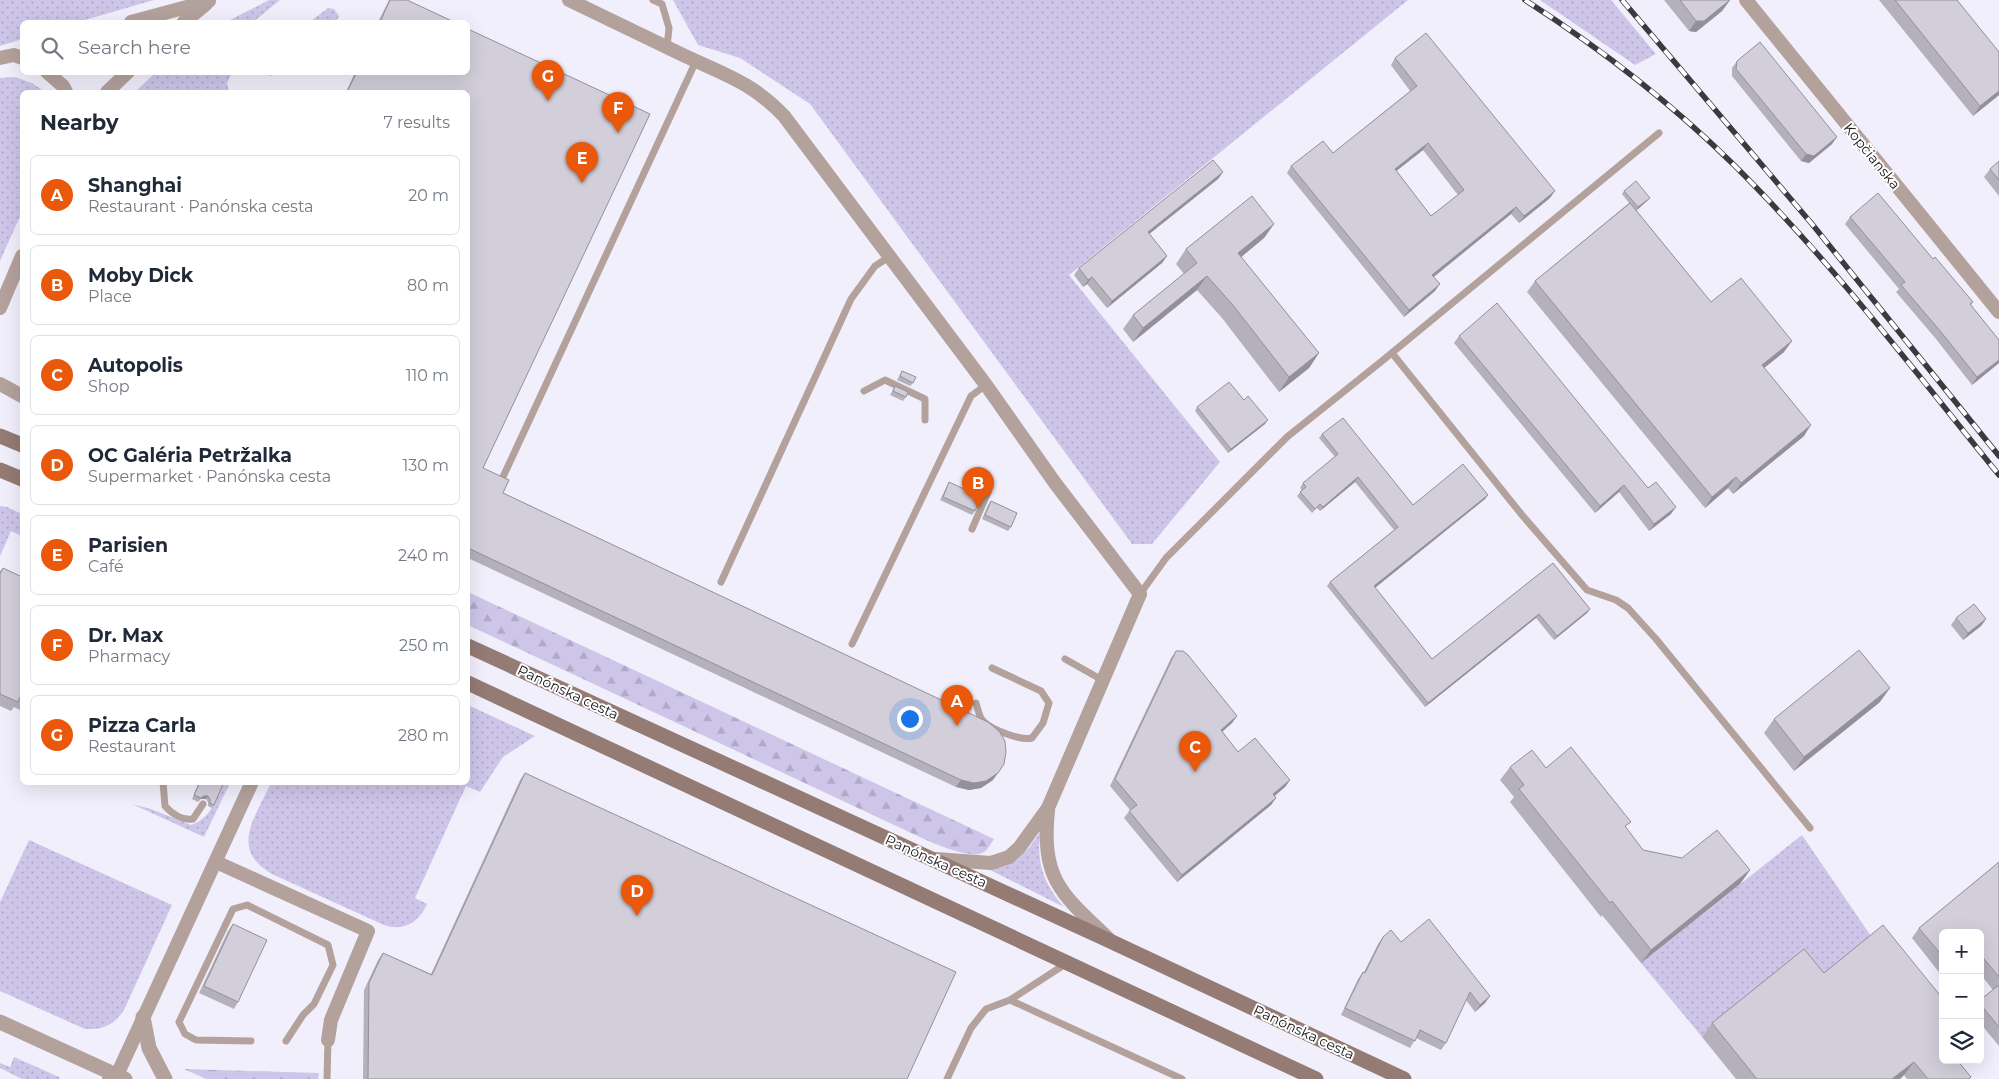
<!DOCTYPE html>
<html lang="en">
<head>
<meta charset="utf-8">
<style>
	body { margin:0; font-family:Montserrat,sans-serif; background:#f6f6f7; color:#1f2937 }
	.controls { position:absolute; right:15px; bottom:15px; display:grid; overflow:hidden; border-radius:8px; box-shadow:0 5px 20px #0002 }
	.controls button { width:45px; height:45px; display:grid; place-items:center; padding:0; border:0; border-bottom:1px solid #e0e1e3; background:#fff; color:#1f2937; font:25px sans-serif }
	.you { position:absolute; left:909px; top:718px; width:18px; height:18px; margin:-12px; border:4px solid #fff; border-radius:50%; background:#1a73e8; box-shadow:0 0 0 8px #1a73e833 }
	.badge { display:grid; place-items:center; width:32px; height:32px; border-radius:50%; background:#ea580c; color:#fff; font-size:16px; font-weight:700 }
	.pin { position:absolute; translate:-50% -41px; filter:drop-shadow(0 1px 2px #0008) }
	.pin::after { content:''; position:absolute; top:26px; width:18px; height:15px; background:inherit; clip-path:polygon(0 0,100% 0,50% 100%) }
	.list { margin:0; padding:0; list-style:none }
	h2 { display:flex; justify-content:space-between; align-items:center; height:65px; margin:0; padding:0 20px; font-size:21px }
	h2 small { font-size:16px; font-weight:400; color:#747a83 }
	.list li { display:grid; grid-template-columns:32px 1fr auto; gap:15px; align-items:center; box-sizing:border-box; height:80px; margin:0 10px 10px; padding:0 10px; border:1px solid #e0e1e3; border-radius:8px }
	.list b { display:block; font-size:19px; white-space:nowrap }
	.list p { margin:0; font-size:16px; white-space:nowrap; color:#747a83 }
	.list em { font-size:16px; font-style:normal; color:#747a83 }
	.icon { flex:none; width:28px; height:28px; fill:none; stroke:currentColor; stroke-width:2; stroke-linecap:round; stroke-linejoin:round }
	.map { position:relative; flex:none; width:1999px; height:1079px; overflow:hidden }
	.search { position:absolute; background:#fff; box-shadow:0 5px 20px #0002; left:20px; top:20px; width:450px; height:55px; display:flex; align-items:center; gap:12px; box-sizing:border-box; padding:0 18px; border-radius:8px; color:#747a83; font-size:19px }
	.panel { position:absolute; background:#fff; box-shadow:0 5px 20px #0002; left:20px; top:90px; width:450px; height:695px; border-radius:8px }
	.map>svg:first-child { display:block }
</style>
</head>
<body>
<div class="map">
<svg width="1999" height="1079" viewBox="0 0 1999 1079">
	<defs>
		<pattern id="grass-dots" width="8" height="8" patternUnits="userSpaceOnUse" patternTransform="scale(1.25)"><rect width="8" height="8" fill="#cec6e9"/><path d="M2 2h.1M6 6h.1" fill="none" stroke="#b0a9c7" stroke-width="1.8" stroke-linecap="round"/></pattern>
		<pattern id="forest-firs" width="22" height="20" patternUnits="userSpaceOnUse" patternTransform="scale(1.25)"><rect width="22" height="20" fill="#cec6e9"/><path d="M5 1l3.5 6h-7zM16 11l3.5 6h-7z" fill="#b0a9c7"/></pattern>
	</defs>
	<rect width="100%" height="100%" fill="#f2effc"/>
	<path fill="url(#grass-dots)" d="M 0,0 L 154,0 L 78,22 L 22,22 L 22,39 L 0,46 Z
		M 269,0 L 280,0 L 253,22 L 226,22 Z
		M 673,0 L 1408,0 L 1069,275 L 1220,462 L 1152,544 L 1132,544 L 810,104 L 740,58 L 698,45 Z
		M 1540,0 L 1611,0 L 1656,54 L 1635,65 Z
		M 328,8 L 334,9 L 339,16 L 336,22 L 310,22 Z
		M 156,72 L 232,73 L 227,83 L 229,92 L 135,92 Z
		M 15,77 L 32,83 L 45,92 L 22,92 L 22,212 L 0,261 L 0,78 Z
		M 0,506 L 7,507 L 22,514 L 22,536 L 11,531 L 0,556 Z
		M 468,705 L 535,736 L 503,757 L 480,792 L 466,786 L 415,898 L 427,904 C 419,922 404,932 384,925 L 274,875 C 228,850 255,818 271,783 L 468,782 Z
		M 223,783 L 230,783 L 204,837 L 132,804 L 151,809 L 191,825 C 211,818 215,801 223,783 Z
		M 1041,831 C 1035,860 1044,885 1064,907 L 984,867 C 1011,872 1027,852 1041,831 Z
		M 1802,835 L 1873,939 L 1814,987 L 1794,963 L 1702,1037 L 1641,963 Z
		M 29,840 L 172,905 L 124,1010 C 114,1025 103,1030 85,1029 L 0,991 L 0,902 Z
		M 14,1057 L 59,1077 L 60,1079 L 22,1079 L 0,1068 L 0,1063 L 10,1067 Z"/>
	<path fill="url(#forest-firs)" d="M 468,592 L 994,839 C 991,843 988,850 984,852 C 973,860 938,845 926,840 L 468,625 Z
		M 184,1069 L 319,1073 L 318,1079 L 206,1079 Z"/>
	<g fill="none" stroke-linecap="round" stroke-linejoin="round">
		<path stroke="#b3a19c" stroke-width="7" d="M 653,0 L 662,4 L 669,28 L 667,47
			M 1392,353 L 1522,515 L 1587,590 L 1616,600 L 1628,608 L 1656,639 L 1810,828
			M 864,391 L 885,380 L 925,399 L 925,420
			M 502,479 L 696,61
			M 972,529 L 988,492
			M 721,582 L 851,299 L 875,266 L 889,257
			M 1140,594 L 1166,558 L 1287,437 L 1382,361 L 1659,133
			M 852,644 L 971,396 L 986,385
			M 1065,659 L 1104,681
			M 976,703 C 978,709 979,717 983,721 C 992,730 1021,741 1032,738 L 1043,723 L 1049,703 L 1041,691 L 992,668
			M 163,782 L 165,806 C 172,814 183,821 193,819 L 203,804
			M 1010,1000 L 1182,1079
			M 251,1041 L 196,1040 L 185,1034 L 179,1022 L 233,909 L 247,905 L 328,945 L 333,965 L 314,1004 L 303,1015 L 286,1041
			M 327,1079 L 328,1040
			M 947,1079 L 971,1028 L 986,1009 L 1010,1000 L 1067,963"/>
		<path stroke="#b3a19c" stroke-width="14" d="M 569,0 C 607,18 645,37 683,55 C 723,74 752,82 784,116 L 986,385 L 1055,483 L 1140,594 L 1048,808 L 1019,848 L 1009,857 L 991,863 L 936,859
			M 1746,0 L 1999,312
			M 131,22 L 209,1
			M 184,22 L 206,4
			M 0,58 L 14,55 L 22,58
			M 47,72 L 63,86 L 66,92
			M 107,92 L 128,72
			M 0,308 L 22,256
			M 0,384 L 22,396
			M 1048,810 C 1041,879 1061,894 1108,938
			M 216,862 L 368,931 L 331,1020 L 328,1040
			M 109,1079 L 117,1075 L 252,782"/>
		<path stroke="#b3a19c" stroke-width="15" d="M 143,1017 L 149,1048 L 165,1079
			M 0,1022 L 125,1079"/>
		<path stroke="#947b74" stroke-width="15" d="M 0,436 L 22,445
			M 0,470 L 22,479
			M 468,646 L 1110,941 L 1404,1079
			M 468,683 L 1316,1079"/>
		<defs>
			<path id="rail" d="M 1525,0 C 1600,48 1670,102 1733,164 C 1830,260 1913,369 1999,475
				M 1622,0 L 1812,224 L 1999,456"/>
		</defs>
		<use href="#rail" stroke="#3b3a3f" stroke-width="5.5"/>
		<use href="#rail" stroke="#fff" stroke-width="4" stroke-dasharray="11" stroke-linecap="butt"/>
	</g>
	<path fill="#b5b1bb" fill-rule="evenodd" d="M 389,0 L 407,0 L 454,22 L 378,22 Z
		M 1664,0 L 1730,0 L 1722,11 L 1696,32 L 1689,31 Z
		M 1879,0 L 1957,0 L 1999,95 L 1973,116 Z
		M 1395,58 L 1550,198 L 1519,223 L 1511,214 L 1434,277 L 1435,291 L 1404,317 L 1287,173 L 1291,166 L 1333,153 L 1410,91 L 1391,65 ZM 1423,150 L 1458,195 L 1431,216 L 1396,171 Z
		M 1737,61 L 1832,144 L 1809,163 L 1801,161 L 1732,76 L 1732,68 Z
		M 264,72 L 273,72 L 271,76 Z
		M 355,72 L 468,72 L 483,468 L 503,493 L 993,780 L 981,788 L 969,790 L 956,787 L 468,558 L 468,92 L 346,92 Z
		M 1999,161 L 1999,196 L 1984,177 L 1990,169 Z
		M 1223,172 L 1218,179 L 1149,234 L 1167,256 L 1162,263 L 1107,308 L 1087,284 L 1083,287 L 1074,275 L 1079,268 Z
		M 1624,191 L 1647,201 L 1636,210 L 1711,302 L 1784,352 L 1764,368 L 1804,436 L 1733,494 L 1728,488 L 1705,508 L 1527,292 L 1535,281 L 1629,203 L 1622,194 Z
		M 1850,217 L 1933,259 L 1973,302 L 1971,305 L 1999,340 L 1999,363 L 1972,385 L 1936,339 L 1896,292 L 1899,289 L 1845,224 Z
		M 1274,224 L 1264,238 L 1241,257 L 1319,353 L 1309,368 L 1279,392 L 1222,318 L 1197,290 L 1133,342 L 1123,329 L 1133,315 L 1184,274 L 1176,264 L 1186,249 Z
		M 1459,336 L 1648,488 L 1671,514 L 1649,531 L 1619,492 L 1595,513 L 1454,343 Z
		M 902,371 L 913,383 L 910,386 L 897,380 Z
		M 895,386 L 906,397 L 903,401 L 890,395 Z
		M 1244,400 L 1265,424 L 1228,453 L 1195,411 L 1197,407 Z
		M 1322,434 L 1413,505 L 1488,495 L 1485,499 L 1375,588 L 1432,659 L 1553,563 L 1590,609 L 1587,613 L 1554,640 L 1536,618 L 1425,707 L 1327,586 L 1330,582 L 1394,530 L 1355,482 L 1320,511 L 1317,508 L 1312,513 L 1297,496 L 1302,490 L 1300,488 L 1303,483 L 1335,457 L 1319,438 Z
		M 949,482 L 975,511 L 972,515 L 940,500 Z
		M 991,501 L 1011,527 L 1008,531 L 982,519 L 988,505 Z
		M 3,568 L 22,577 L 22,711 L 14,707 L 11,711 L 0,706 L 0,571 Z
		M 1956,618 L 1986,619 L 1981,626 L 1963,640 L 1951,625 Z
		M 1176,651 L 1237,716 L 1232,723 L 1222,732 L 1238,752 L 1290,780 L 1285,787 L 1275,796 L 1276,798 L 1271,805 L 1177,882 L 1124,818 L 1130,810 L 1110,786 L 1171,658 Z
		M 1880,702 L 1794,771 L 1764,733 L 1774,719 Z
		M 1510,767 L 1546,768 L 1626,828 L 1643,850 L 1682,858 L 1750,870 L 1740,884 L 1641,963 L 1602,915 L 1601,917 L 1510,802 L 1514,797 L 1500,780 Z
		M 525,773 L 907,1079 L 363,1079 L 364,990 L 378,960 L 383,953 L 431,974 L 520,780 Z
		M 199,782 L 224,782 L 214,805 L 212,808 L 208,806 L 208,802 L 206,799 L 201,799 L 198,802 L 192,799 Z
		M 1999,862 L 1999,1046 L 1980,1023 L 1980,1000 L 1993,990 L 1980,974 L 1980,933 L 1943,933 L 1942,976 L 1912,938 L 1919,928 Z
		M 233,924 L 238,1002 L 234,1009 L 199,993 L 228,931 Z
		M 1383,937 L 1401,942 L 1490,996 L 1485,1003 L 1475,1012 L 1466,1000 L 1446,1043 L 1441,1050 L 1416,1038 L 1410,1048 L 1341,1015 L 1358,979 L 1363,972 L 1364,972 L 1378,944 Z
		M 1824,973 L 1943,1060 L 1970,1079 L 1907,1079 L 1904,1075 L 1900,1079 L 1736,1079 L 1702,1037 L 1712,1023 Z"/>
	<path fill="#939099" d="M 1730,0 L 1722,11 L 1696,32 L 1689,31 L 1696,21 Z
		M 1999,91 L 1999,95 L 1973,116 L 1980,106 Z
		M 1837,137 L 1832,144 L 1809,163 L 1801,161 L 1806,154 Z
		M 1428,143 L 1423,150 L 1390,176 L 1395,169 Z
		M 1223,172 L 1218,179 L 1143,239 L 1148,232 Z
		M 1555,191 L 1550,198 L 1519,223 L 1524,216 Z
		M 1650,198 L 1647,201 L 1636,211 L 1638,207 Z
		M 1516,207 L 1511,214 L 1427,282 L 1432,275 Z
		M 1274,224 L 1264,238 L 1228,268 L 1238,253 Z
		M 1167,256 L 1162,263 L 1107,308 L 1112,301 Z
		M 1207,276 L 1197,290 L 1133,342 L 1143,328 Z
		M 1092,277 L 1087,284 L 1083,287 L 1088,280 Z
		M 1440,284 L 1435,291 L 1404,317 L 1409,310 Z
		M 1792,341 L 1784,352 L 1754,376 L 1762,365 Z
		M 1319,353 L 1309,368 L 1279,392 L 1289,377 Z
		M 1999,360 L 1999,363 L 1972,385 L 1977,377 Z
		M 1268,420 L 1265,424 L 1228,453 L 1231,449 Z
		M 1811,425 L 1804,436 L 1733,494 L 1741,483 Z
		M 1358,477 L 1355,482 L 1320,511 L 1323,507 Z
		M 1736,477 L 1728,488 L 1705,508 L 1712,497 Z
		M 1624,485 L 1619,492 L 1595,513 L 1600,506 Z
		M 1488,495 L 1485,499 L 1371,591 L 1374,586 Z
		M 1676,507 L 1671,514 L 1649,531 L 1654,524 Z
		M 1590,609 L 1587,613 L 1554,640 L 1557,636 Z
		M 1539,614 L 1536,618 L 1425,707 L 1428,703 Z
		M 1986,619 L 1981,626 L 1963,640 L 1968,633 Z
		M 1890,688 L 1880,702 L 1794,771 L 1804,757 Z
		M 1237,716 L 1232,723 L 1216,737 L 1221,730 Z
		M 998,773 L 993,780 L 981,788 L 969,790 L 956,787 L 961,780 Z
		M 1290,780 L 1285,787 L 1268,801 L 1273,794 Z
		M 204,796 L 208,796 L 206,799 L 201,799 L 198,802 Z
		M 1276,798 L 1271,805 L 1177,882 L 1182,875 Z
		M 1750,870 L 1740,884 L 1641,963 L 1651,950 Z
		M 1490,996 L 1485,1003 L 1475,1012 L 1480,1005 Z
		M 1914,1062 L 1904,1075 L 1900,1079 L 1892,1079 Z"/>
	<path fill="#d2ceda" stroke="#939099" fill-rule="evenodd" d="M 390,0 L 407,0 L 454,22 L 380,22 Z
		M 1680,0 L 1730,0 L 1704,21 L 1696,21 Z
		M 1895,0 L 1957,0 L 1999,52 L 1999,91 L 1980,106 Z
		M 468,29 L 650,114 L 483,468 L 509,480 L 503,493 L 988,722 L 999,731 L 1005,741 L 1006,752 L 1004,764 L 998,773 L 986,781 L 974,783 L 961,780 L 468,548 L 468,92 L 347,92 L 357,72 L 468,72 Z
		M 1426,33 L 1555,191 L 1524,216 L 1516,207 L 1432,275 L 1440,284 L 1409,310 L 1291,166 L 1323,141 L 1333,153 L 1417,86 L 1395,58 ZM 1428,143 L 1464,190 L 1431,216 L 1395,169 Z
		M 1760,42 L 1837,137 L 1814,156 L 1806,154 L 1736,69 L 1737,61 Z
		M 1213,160 L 1223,172 L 1148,232 L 1167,256 L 1112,301 L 1092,277 L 1088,280 L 1079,268 Z
		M 1999,161 L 1999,180 L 1990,169 Z
		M 1636,181 L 1650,198 L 1638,207 L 1624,191 Z
		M 1878,193 L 1933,259 L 1935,257 L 1973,302 L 1970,304 L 1999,340 L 1999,360 L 1977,377 L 1941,332 L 1901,285 L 1905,282 L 1850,217 Z
		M 1252,196 L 1274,224 L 1238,253 L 1319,353 L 1289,377 L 1232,304 L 1207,276 L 1143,328 L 1133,315 L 1197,263 L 1186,249 Z
		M 1630,203 L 1711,302 L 1741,278 L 1792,341 L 1762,365 L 1811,425 L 1741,483 L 1736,477 L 1712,497 L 1535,281 Z
		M 1497,303 L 1648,488 L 1656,482 L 1676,507 L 1654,524 L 1624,485 L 1600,506 L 1459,336 Z
		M 902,371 L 916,377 L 913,383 L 900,376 Z
		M 1229,382 L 1244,400 L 1248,396 L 1268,420 L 1231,449 L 1197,407 Z
		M 895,386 L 908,392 L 906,397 L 893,391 Z
		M 1343,418 L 1413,505 L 1463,464 L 1488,495 L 1374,586 L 1432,659 L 1553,563 L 1590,609 L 1557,636 L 1539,614 L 1428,703 L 1330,582 L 1398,527 L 1358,477 L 1323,507 L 1320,504 L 1315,509 L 1300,492 L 1306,487 L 1303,483 L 1338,454 L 1322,434 Z
		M 949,482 L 981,497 L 975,511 L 943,497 Z
		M 991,501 L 1017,513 L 1011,527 L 985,515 Z
		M 3,568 L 22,577 L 22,698 L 20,697 L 18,702 L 0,694 L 0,574 Z
		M 1974,604 L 1986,619 L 1968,633 L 1956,618 Z
		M 1859,650 L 1890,688 L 1804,757 L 1774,719 Z
		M 1176,651 L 1183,651 L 1188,655 L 1237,716 L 1221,730 L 1238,752 L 1255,738 L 1290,780 L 1273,794 L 1276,798 L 1182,875 L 1129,811 L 1137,805 L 1115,779 Z
		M 1571,747 L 1631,822 L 1625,826 L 1643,850 L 1682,858 L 1717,830 L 1750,870 L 1651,950 L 1612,901 L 1610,903 L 1519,789 L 1524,785 L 1510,767 L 1532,750 L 1546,768 Z
		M 525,773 L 956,972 L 907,1079 L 368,1079 L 369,983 L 383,953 L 432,975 Z
		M 200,782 L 224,782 L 214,805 L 210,803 L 210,799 L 208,796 L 204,796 L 201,798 L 194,795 Z
		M 1999,862 L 1999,977 L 1980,954 L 1980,933 L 1943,933 L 1943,957 L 1919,928 Z
		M 1429,919 L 1490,996 L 1480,1005 L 1470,992 L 1446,1043 L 1420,1030 L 1415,1041 L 1345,1008 L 1363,972 L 1365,973 L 1383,937 L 1391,930 L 1401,942 Z
		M 233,924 L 267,940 L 238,1002 L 204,986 Z
		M 1883,925 L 1943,999 L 1943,1038 L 1941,1040 L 1943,1042 L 1943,1060 L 1957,1060 L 1971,1077 L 1969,1079 L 1928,1079 L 1914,1062 L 1892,1079 L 1757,1079 L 1712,1023 L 1804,949 L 1824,973 Z
		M 1999,985 L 1999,1027 L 1980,1004 L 1980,1000 Z"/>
	<g text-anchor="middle" stroke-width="4" stroke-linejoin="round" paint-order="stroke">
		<g font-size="14" fill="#17161a" stroke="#fff">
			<text transform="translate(1872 156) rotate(51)" y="5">Kopčianska</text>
			<text transform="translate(568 692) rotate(25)" y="5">Panónska cesta</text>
			<text transform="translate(936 861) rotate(24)" y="5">Panónska cesta</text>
			<text transform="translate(1304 1032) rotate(25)" y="5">Panónska cesta</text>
		</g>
	</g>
</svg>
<div class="controls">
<button>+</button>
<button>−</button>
<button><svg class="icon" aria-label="layers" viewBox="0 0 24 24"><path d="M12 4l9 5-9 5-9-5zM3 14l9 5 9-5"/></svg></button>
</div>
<div class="you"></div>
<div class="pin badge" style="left:957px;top:726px">A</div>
<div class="pin badge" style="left:978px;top:508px">B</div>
<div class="pin badge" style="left:1195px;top:772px">C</div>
<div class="pin badge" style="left:637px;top:916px">D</div>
<div class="pin badge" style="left:582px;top:183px">E</div>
<div class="pin badge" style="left:618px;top:133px">F</div>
<div class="pin badge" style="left:548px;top:101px">G</div>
<div class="search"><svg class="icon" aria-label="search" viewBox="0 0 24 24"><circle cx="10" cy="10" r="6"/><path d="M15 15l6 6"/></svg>Search here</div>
<section class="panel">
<h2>Nearby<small>7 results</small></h2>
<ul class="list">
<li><span class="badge">A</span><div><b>Shanghai</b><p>Restaurant · Panónska cesta</p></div><em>20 m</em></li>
<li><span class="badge">B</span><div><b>Moby Dick</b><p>Place</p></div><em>80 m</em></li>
<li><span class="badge">C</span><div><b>Autopolis</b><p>Shop</p></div><em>110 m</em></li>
<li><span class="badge">D</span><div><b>OC Galéria Petržalka</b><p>Supermarket · Panónska cesta</p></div><em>130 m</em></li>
<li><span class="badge">E</span><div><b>Parisien</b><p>Café</p></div><em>240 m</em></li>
<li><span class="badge">F</span><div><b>Dr. Max</b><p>Pharmacy</p></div><em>250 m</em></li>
<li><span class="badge">G</span><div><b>Pizza Carla</b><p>Restaurant</p></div><em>280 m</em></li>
</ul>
</section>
</div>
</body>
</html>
